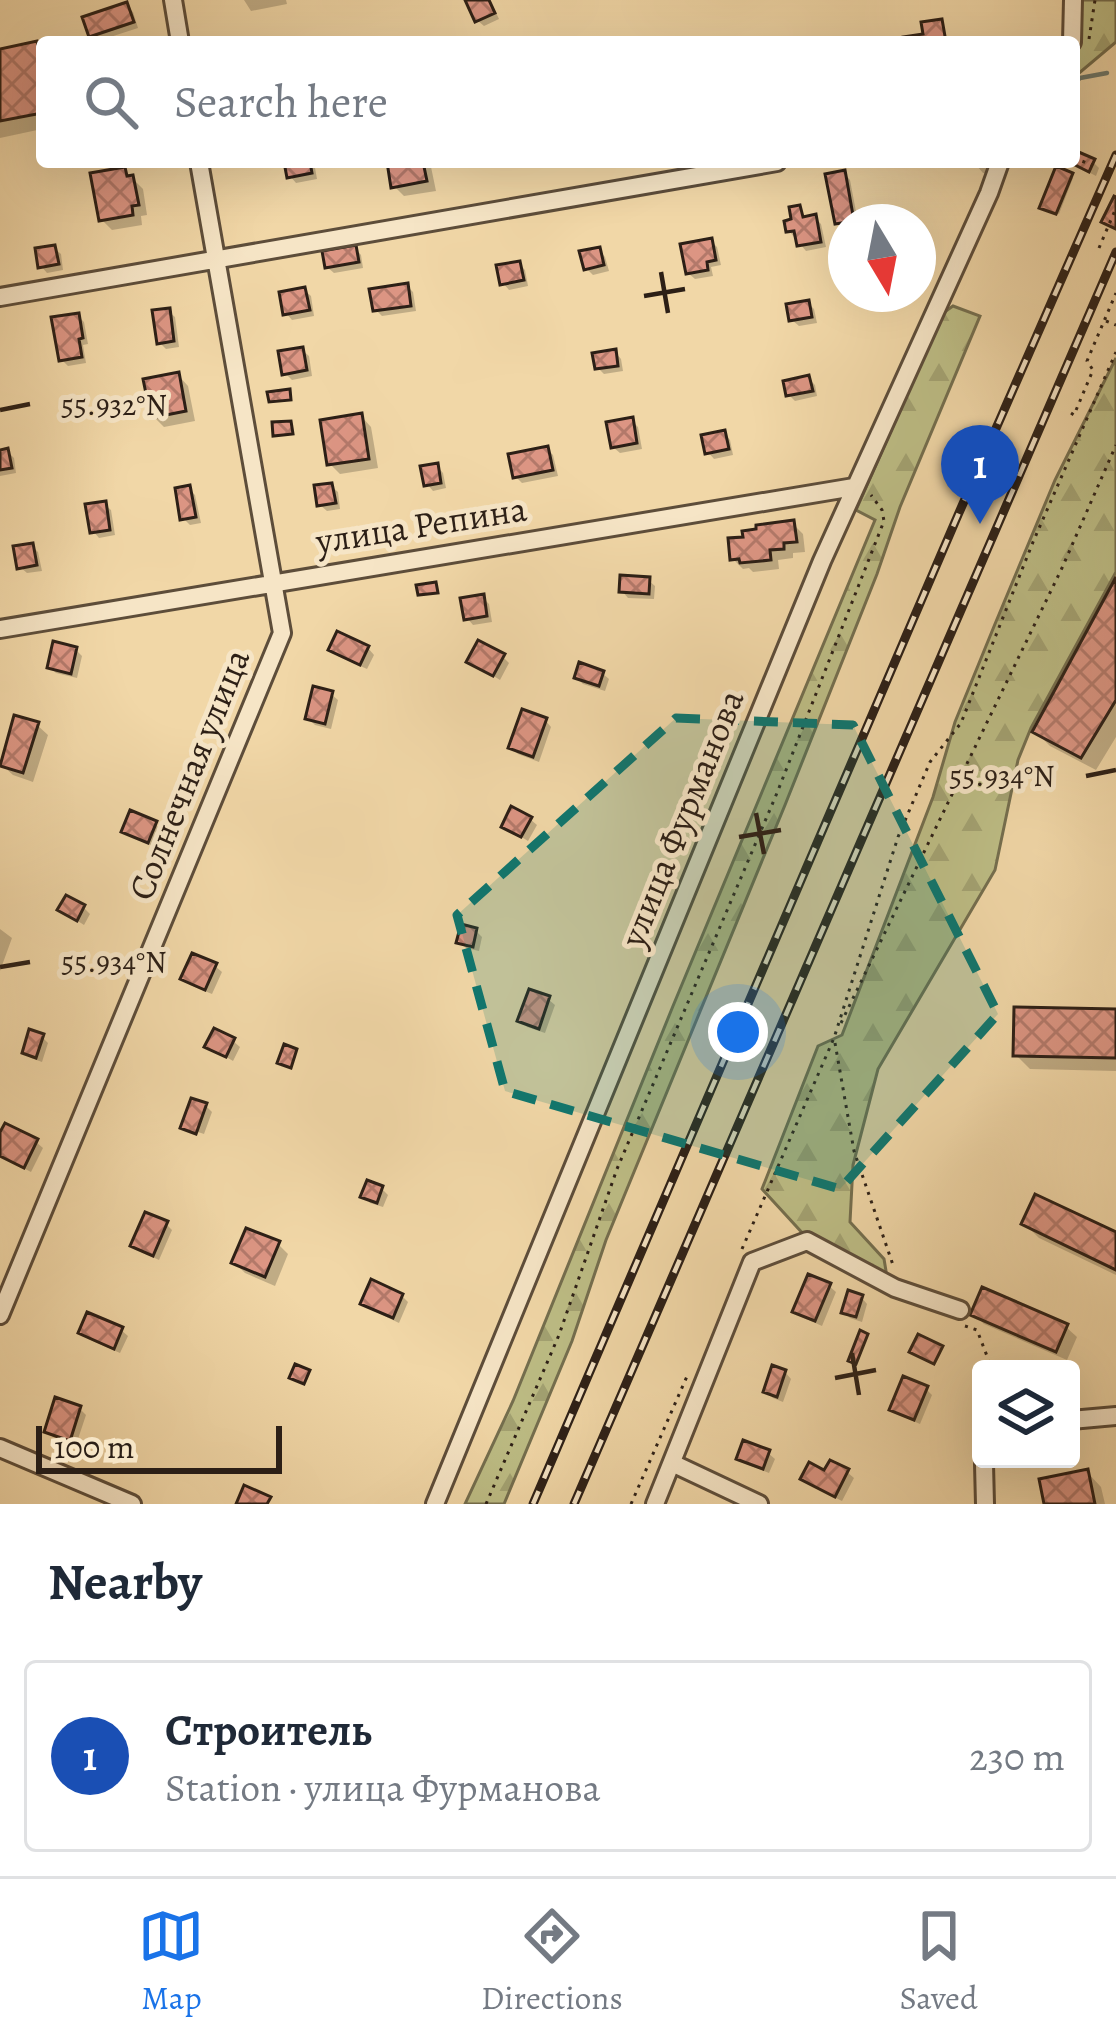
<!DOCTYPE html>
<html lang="en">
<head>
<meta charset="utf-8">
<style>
	body { margin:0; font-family:Alegreya,serif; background:#f6f6f7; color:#1f2937 }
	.controls { position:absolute; right:36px; bottom:36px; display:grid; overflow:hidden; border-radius:12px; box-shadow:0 12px 48px #0002 }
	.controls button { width:108px; height:108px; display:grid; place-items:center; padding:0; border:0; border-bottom:3px solid #e0e1e3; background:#fff; color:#1f2937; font:60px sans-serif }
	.compass { position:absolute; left:828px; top:204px; width:108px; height:108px; border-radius:50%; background:#fff; box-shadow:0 12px 48px #0002; rotate:170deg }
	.scale { position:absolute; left:36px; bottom:30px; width:246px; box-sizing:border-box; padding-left:12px; border:6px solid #2c1f16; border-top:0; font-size:33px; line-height:42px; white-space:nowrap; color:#2c1f16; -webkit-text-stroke:9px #f6e5c6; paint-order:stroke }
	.you { position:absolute; left:738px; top:1032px; width:42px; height:42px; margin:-30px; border:9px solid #fff; border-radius:50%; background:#1a73e8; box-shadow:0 0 0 18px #1a73e833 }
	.badge { display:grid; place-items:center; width:78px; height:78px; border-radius:50%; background:#1a73e8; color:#fff; font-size:39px; font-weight:700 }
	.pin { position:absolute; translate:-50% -99px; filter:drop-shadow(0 3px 6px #0008) }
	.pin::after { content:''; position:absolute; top:63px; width:42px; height:36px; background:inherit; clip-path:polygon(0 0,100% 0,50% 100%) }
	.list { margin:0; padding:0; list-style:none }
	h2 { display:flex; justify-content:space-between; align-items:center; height:156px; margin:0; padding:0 48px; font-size:51px }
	h2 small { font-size:39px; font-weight:400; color:#747a83 }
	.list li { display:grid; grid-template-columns:78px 1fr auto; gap:36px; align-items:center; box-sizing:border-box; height:192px; margin:0 24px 24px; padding:0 24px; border:3px solid #e0e1e3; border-radius:12px }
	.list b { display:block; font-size:45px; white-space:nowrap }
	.list p { margin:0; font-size:39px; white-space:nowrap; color:#747a83 }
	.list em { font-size:39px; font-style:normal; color:#747a83 }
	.icon { flex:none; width:66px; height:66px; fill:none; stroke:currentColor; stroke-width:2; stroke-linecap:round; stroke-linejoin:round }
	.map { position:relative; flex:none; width:1116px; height:1504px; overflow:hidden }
	.search { position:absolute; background:#fff; box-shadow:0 12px 48px #0002; left:36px; right:36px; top:36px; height:132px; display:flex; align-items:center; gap:30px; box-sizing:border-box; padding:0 42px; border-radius:12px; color:#747a83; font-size:45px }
	.sheet { height:372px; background:#fff }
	nav { display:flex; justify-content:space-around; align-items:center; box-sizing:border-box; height:168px; border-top:3px solid #e0e1e3; background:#fff; font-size:33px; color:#747a83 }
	nav a { display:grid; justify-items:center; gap:6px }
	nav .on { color:#1a73e8 }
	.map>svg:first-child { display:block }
</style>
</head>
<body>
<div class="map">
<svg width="1116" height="1504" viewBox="0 0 1116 1504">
	<defs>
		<pattern id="forest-firs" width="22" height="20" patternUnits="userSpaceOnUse" patternTransform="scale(3)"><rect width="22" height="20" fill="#bdbd85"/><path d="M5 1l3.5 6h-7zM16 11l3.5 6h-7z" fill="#a3a272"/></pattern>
		<pattern id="building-cross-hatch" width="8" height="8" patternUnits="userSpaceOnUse" patternTransform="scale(3)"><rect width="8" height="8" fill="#dc9583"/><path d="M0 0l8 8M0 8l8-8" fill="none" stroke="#b3796a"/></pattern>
	</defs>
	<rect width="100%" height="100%" fill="#f1d7a7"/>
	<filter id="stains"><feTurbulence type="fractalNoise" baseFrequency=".00167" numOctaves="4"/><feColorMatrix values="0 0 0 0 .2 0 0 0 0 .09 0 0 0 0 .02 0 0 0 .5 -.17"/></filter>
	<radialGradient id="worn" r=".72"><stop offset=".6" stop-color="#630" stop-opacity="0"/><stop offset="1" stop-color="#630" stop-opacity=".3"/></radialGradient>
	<path fill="url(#forest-firs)" stroke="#746e4e" stroke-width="3" d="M 1071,0 L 1116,0 L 1116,42 L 1078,74 Z
		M 953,306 L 980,316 L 900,507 L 877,574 L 785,805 L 606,1240 L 572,1341 L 504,1504 L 465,1504 L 513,1401 L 673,1006 L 875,520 L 856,510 L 943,313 Z
		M 1116,358 L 1116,572 L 1031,728 L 1018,760 L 995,870 L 878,1069 L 853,1165 L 850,1222 L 884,1259 L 886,1271 L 878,1276 L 807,1238 L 762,1189 L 818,1046 L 842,1035 L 933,797 L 955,722 L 995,624 L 1055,480 Z"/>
	<path fill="#0003" d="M 244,0 L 286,0 L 287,4 L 251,11 Z
		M 468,0 L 490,0 L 499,19 L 484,26 L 477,20 Z
		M 127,6 L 133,12 L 138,28 L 98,41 L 92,35 Z
		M 36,45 L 42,51 L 42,129 L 0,138 L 0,52 Z
		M 1074,153 L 1093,162 L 1099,168 L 1096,176 L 1069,162 L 1074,162 Z
		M 287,162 L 314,162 L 317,179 L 296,183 L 290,176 Z
		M 390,162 L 430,162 L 436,191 L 404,196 L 394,186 Z
		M 977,162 L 998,162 L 996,175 L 983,173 L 977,166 Z
		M 124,170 L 143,189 L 147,215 L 141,216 L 142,225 L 112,230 L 102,220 Z
		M 844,173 L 850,180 L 858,222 L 846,222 L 844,229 L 838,223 Z
		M 1071,176 L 1073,178 L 1059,214 L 1045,209 Z
		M 799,209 L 806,219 L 815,218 L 821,224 L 826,247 L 806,251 L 789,231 Z
		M 711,241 L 717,247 L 721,265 L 711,267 L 713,276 L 695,279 L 688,273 Z
		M 54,248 L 61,254 L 63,270 L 47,273 L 41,266 Z
		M 355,248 L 361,255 L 363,268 L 334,273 L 327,267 Z
		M 599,250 L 605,257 L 609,271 L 593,275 L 586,268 Z
		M 519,264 L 525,270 L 528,286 L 509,290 L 503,283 Z
		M 407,286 L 413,292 L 416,311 L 382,316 L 376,310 Z
		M 304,290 L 311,296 L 314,316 L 292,320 L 286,313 Z
		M 808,303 L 814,309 L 817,323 L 799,326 L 792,320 Z
		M 168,311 L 175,317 L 179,347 L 166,349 L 160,343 Z
		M 78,316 L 84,322 L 88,344 L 83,345 L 86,363 L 68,366 L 61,359 Z
		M 302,350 L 309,356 L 312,376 L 292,380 L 285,373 Z
		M 615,352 L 621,359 L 623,371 L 604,374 L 598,368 Z
		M 178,375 L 188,386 L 195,421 L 164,427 L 154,417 Z
		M 808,378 L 815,385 L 817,396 L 795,401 L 789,395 Z
		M 361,416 L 371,427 L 378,468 L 340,474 L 330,464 Z
		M 632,421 L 638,427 L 642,449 L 620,453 L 613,447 Z
		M 724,433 L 730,440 L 733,455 L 714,459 L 708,452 Z
		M 547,449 L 553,455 L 558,476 L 522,483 L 516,477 Z
		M 7,451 L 14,458 L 16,473 L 0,476 L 0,453 Z
		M 437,466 L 443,473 L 446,488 L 433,491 L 427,484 Z
		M 331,486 L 338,492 L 340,509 L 327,511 L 320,505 Z
		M 189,489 L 195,495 L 201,523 L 190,525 L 183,518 Z
		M 104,504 L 111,510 L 115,535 L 99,538 L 93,531 Z
		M 793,524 L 803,534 L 805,552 L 793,553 L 793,558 L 778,560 L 779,569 L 753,572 L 749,568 L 743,569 L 733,559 Z
		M 32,546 L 38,552 L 42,571 L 27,573 L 20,567 Z
		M 648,580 L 655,586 L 654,599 L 628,598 L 622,591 Z
		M 1116,584 L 1116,737 L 1096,770 L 1050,746 L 1036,732 Z
		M 483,598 L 489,604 L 492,622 L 473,625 L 467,618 Z
		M 368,648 L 374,655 L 367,669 L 338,656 L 332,649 Z
		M 76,650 L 82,656 L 77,678 L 56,673 L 50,667 Z
		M 503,657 L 509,663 L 500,680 L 470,661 Z
		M 602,673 L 609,679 L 605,691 L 583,684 L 577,678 Z
		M 331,694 L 338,700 L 331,729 L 315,725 L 308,718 Z
		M 545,720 L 551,727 L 539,762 L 518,754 L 511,748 Z
		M 37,725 L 48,735 L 33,782 L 13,775 L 2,765 Z
		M 530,819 L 537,825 L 528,841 L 504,826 Z
		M 155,824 L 161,830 L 155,847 L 131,837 L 124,831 Z
		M 84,908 L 90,914 L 84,925 L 61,910 Z
		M 0,929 L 12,938 L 0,971 Z
		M 476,931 L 482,937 L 479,951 L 466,948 L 460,942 Z
		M 215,966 L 222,972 L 212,994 L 190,985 L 184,978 Z
		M 548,999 L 555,1005 L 545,1033 L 527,1027 L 521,1020 Z
		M 1116,1012 L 1116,1071 L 1030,1069 L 1016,1055 Z
		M 42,1037 L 48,1043 L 42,1062 L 31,1058 L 25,1052 Z
		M 233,1041 L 240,1047 L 233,1061 L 208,1046 Z
		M 206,1106 L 212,1112 L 204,1134 L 186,1128 L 186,1131 L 183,1128 Z
		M 0,1139 L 36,1142 L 43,1148 L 31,1172 L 0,1156 Z
		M 381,1188 L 388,1195 L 383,1207 L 370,1203 L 364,1196 Z
		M 166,1224 L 172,1230 L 159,1260 L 140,1251 L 134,1245 Z
		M 1025,1224 L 1116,1236 L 1116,1275 L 1039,1238 Z
		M 278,1244 L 288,1254 L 275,1286 L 245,1273 L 235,1263 Z
		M 829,1286 L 836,1292 L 822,1326 L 802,1317 L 796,1311 Z
		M 402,1296 L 408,1302 L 399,1323 L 370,1309 L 363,1303 Z
		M 861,1297 L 867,1304 L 862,1322 L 850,1318 L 844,1312 Z
		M 974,1314 L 1066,1327 L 1077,1337 L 1067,1360 L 984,1324 Z
		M 121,1330 L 128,1336 L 120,1353 L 88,1339 L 81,1333 Z
		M 785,1372 L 791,1379 L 783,1402 L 773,1398 L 766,1392 Z
		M 926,1389 L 932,1395 L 920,1424 L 899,1415 L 893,1409 Z
		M 80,1409 L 86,1415 L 76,1445 L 53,1437 L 47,1431 Z
		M 768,1453 L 775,1459 L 769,1473 L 746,1464 L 740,1458 Z
		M 847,1472 L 854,1478 L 842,1501 L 810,1485 L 803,1479 Z
		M 1087,1472 L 1101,1487 L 1105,1504 L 1047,1504 L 1042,1481 Z"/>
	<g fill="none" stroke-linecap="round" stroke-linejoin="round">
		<path stroke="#6f7b6f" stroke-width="4.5" d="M 1074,84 L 1080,78 L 1107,73"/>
	</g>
	<path fill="url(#building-cross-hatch)" stroke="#2c1f16" stroke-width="3" d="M 465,0 L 489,0 L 495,13 L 475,22 Z
		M 127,2 L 134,22 L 89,37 L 82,17 Z
		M 942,19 L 946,42 L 904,42 L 903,37 L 923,34 L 921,22 Z
		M 37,41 L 42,67 L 42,113 L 0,121 L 0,49 Z
		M 1074,150 L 1095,159 L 1089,172 L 1069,162 L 1074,162 Z
		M 284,162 L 310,162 L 312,173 L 287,178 Z
		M 387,162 L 423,162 L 427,181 L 391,188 Z
		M 1056,166 L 1073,173 L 1056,214 L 1039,208 Z
		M 125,167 L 127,176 L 133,175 L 139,205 L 132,206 L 133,215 L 99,221 L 90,173 Z
		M 845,170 L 854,221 L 835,224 L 825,174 Z
		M 1114,196 L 1116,197 L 1116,229 L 1101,222 Z
		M 800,205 L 803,217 L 816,214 L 821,242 L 797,246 L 794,231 L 786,232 L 784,221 L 791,219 L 789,207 Z
		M 899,211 L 901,222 L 872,222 L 871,216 Z
		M 712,238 L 716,260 L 707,262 L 708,270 L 686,274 L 680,244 Z
		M 55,245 L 59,264 L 38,268 L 35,248 Z
		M 356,245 L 359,262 L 325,268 L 322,251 Z
		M 600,247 L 604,265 L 584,270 L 579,251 Z
		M 520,261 L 524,280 L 500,285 L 496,265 Z
		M 408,283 L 411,306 L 373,311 L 369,289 Z
		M 305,287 L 310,310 L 283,315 L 279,292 Z
		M 809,300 L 812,317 L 789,321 L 786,304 Z
		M 170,308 L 174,341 L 157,344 L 152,310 Z
		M 79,313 L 83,338 L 79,339 L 82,357 L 59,361 L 51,317 Z
		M 303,347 L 307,370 L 282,375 L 278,351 Z
		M 616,349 L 618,366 L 595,369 L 592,353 Z
		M 179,372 L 186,411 L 151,418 L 143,379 Z
		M 809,375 L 813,391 L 786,396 L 783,381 Z
		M 290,389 L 291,400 L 269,402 L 267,392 Z
		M 362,413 L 369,459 L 327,465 L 320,420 Z
		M 633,417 L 637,443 L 611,448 L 606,422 Z
		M 291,421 L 293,434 L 273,436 L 272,422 Z
		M 725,430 L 729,449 L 705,454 L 701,435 Z
		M 548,446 L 553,470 L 513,478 L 508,454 Z
		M 8,448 L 12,468 L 0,470 L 0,450 Z
		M 438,463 L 441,483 L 424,486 L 420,466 Z
		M 332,483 L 336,503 L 317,506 L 314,485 Z
		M 190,485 L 196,517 L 180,520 L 175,488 Z
		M 106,501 L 110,530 L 90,533 L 85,504 Z
		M 794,520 L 797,542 L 784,543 L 784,549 L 770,550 L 771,560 L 740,563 L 739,559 L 730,560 L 728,538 L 743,537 L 742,531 L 756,529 L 756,525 Z
		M 33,543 L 37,565 L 17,569 L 13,546 Z
		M 620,575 L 650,577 L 649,594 L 619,592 Z
		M 1116,577 L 1116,700 L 1081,758 L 1032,732 Z
		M 436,582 L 438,593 L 418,595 L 416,585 Z
		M 484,594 L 487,616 L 464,620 L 460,598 Z
		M 337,631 L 369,646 L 360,665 L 328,650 Z
		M 478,640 L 505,654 L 493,676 L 466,662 Z
		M 53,641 L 77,647 L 71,674 L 47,668 Z
		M 579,662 L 604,671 L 599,686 L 574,678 Z
		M 313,686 L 333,691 L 325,724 L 305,719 Z
		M 522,709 L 547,718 L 533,757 L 508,748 Z
		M 14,715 L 39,722 L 23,773 L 0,766 Z
		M 511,806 L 532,817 L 521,837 L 501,827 Z
		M 130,810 L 157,821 L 148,843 L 121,832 Z
		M 66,895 L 85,905 L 77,921 L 57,910 Z
		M 461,924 L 477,928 L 473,947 L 456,943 Z
		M 192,953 L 217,963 L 205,990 L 180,979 Z
		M 529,989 L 550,996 L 539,1029 L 517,1021 Z
		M 1014,1007 L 1116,1009 L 1116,1058 L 1013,1056 Z
		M 214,1028 L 235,1038 L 226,1057 L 204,1047 Z
		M 29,1029 L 44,1034 L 36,1058 L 22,1053 Z
		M 284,1044 L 297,1049 L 291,1068 L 277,1063 Z
		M 191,1098 L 207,1103 L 196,1134 L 180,1128 Z
		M 5,1123 L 38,1139 L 24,1168 L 0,1156 L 0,1132 Z
		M 367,1180 L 383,1186 L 377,1203 L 360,1197 Z
		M 1035,1194 L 1116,1232 L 1116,1270 L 1021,1224 Z
		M 145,1212 L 168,1221 L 153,1256 L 130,1246 Z
		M 246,1228 L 280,1241 L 265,1277 L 231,1263 Z
		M 808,1274 L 831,1283 L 815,1321 L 792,1312 Z
		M 371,1279 L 403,1294 L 393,1318 L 360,1304 Z
		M 982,1287 L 1068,1324 L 1056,1352 L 970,1315 Z
		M 848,1290 L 863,1295 L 856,1317 L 841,1313 Z
		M 87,1312 L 123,1327 L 114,1349 L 78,1333 Z
		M 860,1330 L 868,1334 L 856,1364 L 848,1361 Z
		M 918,1334 L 943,1346 L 934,1364 L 909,1352 Z
		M 295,1364 L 310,1370 L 304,1384 L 289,1378 Z
		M 772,1365 L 786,1370 L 777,1397 L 763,1392 Z
		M 903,1376 L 928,1386 L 914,1420 L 889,1410 Z
		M 55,1397 L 81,1406 L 70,1441 L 44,1432 Z
		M 743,1440 L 770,1450 L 763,1469 L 736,1459 Z
		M 830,1460 L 849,1469 L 835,1497 L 800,1479 L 809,1462 L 824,1470 Z
		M 1088,1469 L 1095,1504 L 1044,1504 L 1039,1479 Z
		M 244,1485 L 271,1497 L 267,1504 L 236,1504 Z"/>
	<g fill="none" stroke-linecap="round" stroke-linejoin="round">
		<defs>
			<path id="minor" d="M 173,0 L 180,42
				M 1072,42 L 1073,0
				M 0,297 L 777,162
				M 0,629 L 854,487
				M 0,1315 L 282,633 L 199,162
				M 1071,1420 L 1116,1416
				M 0,1448 L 132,1504
				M 672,1463 L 759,1504
				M 435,1504 L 822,561 L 989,193 L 1000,162
				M 655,1504 L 752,1262 L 807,1241 L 895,1288 L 960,1310
				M 985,1504 L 984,1464 L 987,1459"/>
		</defs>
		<use href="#minor" stroke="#5d4d3a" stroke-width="22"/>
		<path stroke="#2c1f16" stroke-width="3" stroke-dasharray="3 6" stroke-linecap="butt" d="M 1089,39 L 1095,0
			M 1074,158 L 1092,165
			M 1099,248 L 1116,208
			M 1106,321 L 1116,325
			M 1071,413 L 1074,415 L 1093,370 L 1087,361 L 1116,293
			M 841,1023 L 1062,568 L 1116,445
			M 835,1043 L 854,1151 L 893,1265
			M 742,1249 L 834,1038 L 898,837 L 930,762 L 961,723 L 1033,542 L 1116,352
			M 965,1326 L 977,1330 L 992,1369
			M 486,1504 L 559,1335 L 617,1169 L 777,793 L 884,521 L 882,510 L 871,495
			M 631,1504 L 688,1374"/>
		<use href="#minor" stroke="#f6e5c6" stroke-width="16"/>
		<defs>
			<path id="rail" d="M 533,1504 L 958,515 L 1116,155
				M 574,1504 L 1116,252"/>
		</defs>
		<use href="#rail" stroke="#2c1f16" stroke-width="9"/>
		<use href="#rail" stroke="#f6e5c6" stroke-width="4.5" stroke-dasharray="14" stroke-linecap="butt"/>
	</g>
	<path fill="#0f766e" fill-opacity="0.2" stroke="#0f766e" stroke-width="9" stroke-dasharray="24 15" stroke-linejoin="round" d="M 676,718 L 853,725 L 998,1014 L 840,1189 L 505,1091 L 457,915 Z"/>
	<path fill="none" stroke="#2c1f16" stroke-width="4.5" d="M 661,272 L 668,313M 644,296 L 685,289M 0,410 L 30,404M 1086,776 L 1116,770M 756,813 L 764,854M 739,837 L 781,830M 0,967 L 30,962M 852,1353 L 859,1395M 835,1378 L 876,1370"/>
	<g text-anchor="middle" stroke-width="10" stroke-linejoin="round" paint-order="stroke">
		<g font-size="36" fill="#2c1f16" stroke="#f6e5c6">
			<text transform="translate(421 524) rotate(-9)" y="13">улица Репина</text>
			<text transform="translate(188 774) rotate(-68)" y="13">Солнечная улица</text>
			<text transform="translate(681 818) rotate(-68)" y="13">улица Фурманова</text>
		</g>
	</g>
	<g font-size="30" text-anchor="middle" fill="#2c1f16" stroke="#f6e5c6" stroke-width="10" stroke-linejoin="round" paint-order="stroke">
		<text x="114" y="415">55.932°N</text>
		<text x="1002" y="786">55.934°N</text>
		<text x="114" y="972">55.934°N</text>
	</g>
	<rect width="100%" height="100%" filter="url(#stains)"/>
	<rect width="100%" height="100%" fill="url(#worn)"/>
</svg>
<div class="controls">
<button><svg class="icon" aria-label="layers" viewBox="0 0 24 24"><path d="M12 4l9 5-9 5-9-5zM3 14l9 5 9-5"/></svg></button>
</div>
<svg class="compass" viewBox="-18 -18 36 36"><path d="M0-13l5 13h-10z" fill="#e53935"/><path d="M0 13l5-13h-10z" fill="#747a83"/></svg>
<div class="scale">100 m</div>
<div class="you"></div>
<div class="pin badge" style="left:980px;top:524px;background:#1a4fb4">1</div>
<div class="search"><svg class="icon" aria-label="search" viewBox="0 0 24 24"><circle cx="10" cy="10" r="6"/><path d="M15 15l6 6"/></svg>Search here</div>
</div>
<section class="sheet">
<h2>Nearby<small></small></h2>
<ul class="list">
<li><span class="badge" style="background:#1a4fb4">1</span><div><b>Строитель</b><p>Station · улица Фурманова</p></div><em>230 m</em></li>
</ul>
</section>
<nav>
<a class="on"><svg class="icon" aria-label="map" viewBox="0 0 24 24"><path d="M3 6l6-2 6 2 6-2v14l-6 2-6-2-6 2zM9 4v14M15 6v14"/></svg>Map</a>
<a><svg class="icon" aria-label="directions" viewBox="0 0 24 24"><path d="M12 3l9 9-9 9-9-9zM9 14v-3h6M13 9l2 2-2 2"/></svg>Directions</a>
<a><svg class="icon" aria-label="saved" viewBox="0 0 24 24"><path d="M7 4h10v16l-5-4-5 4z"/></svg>Saved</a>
</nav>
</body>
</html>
